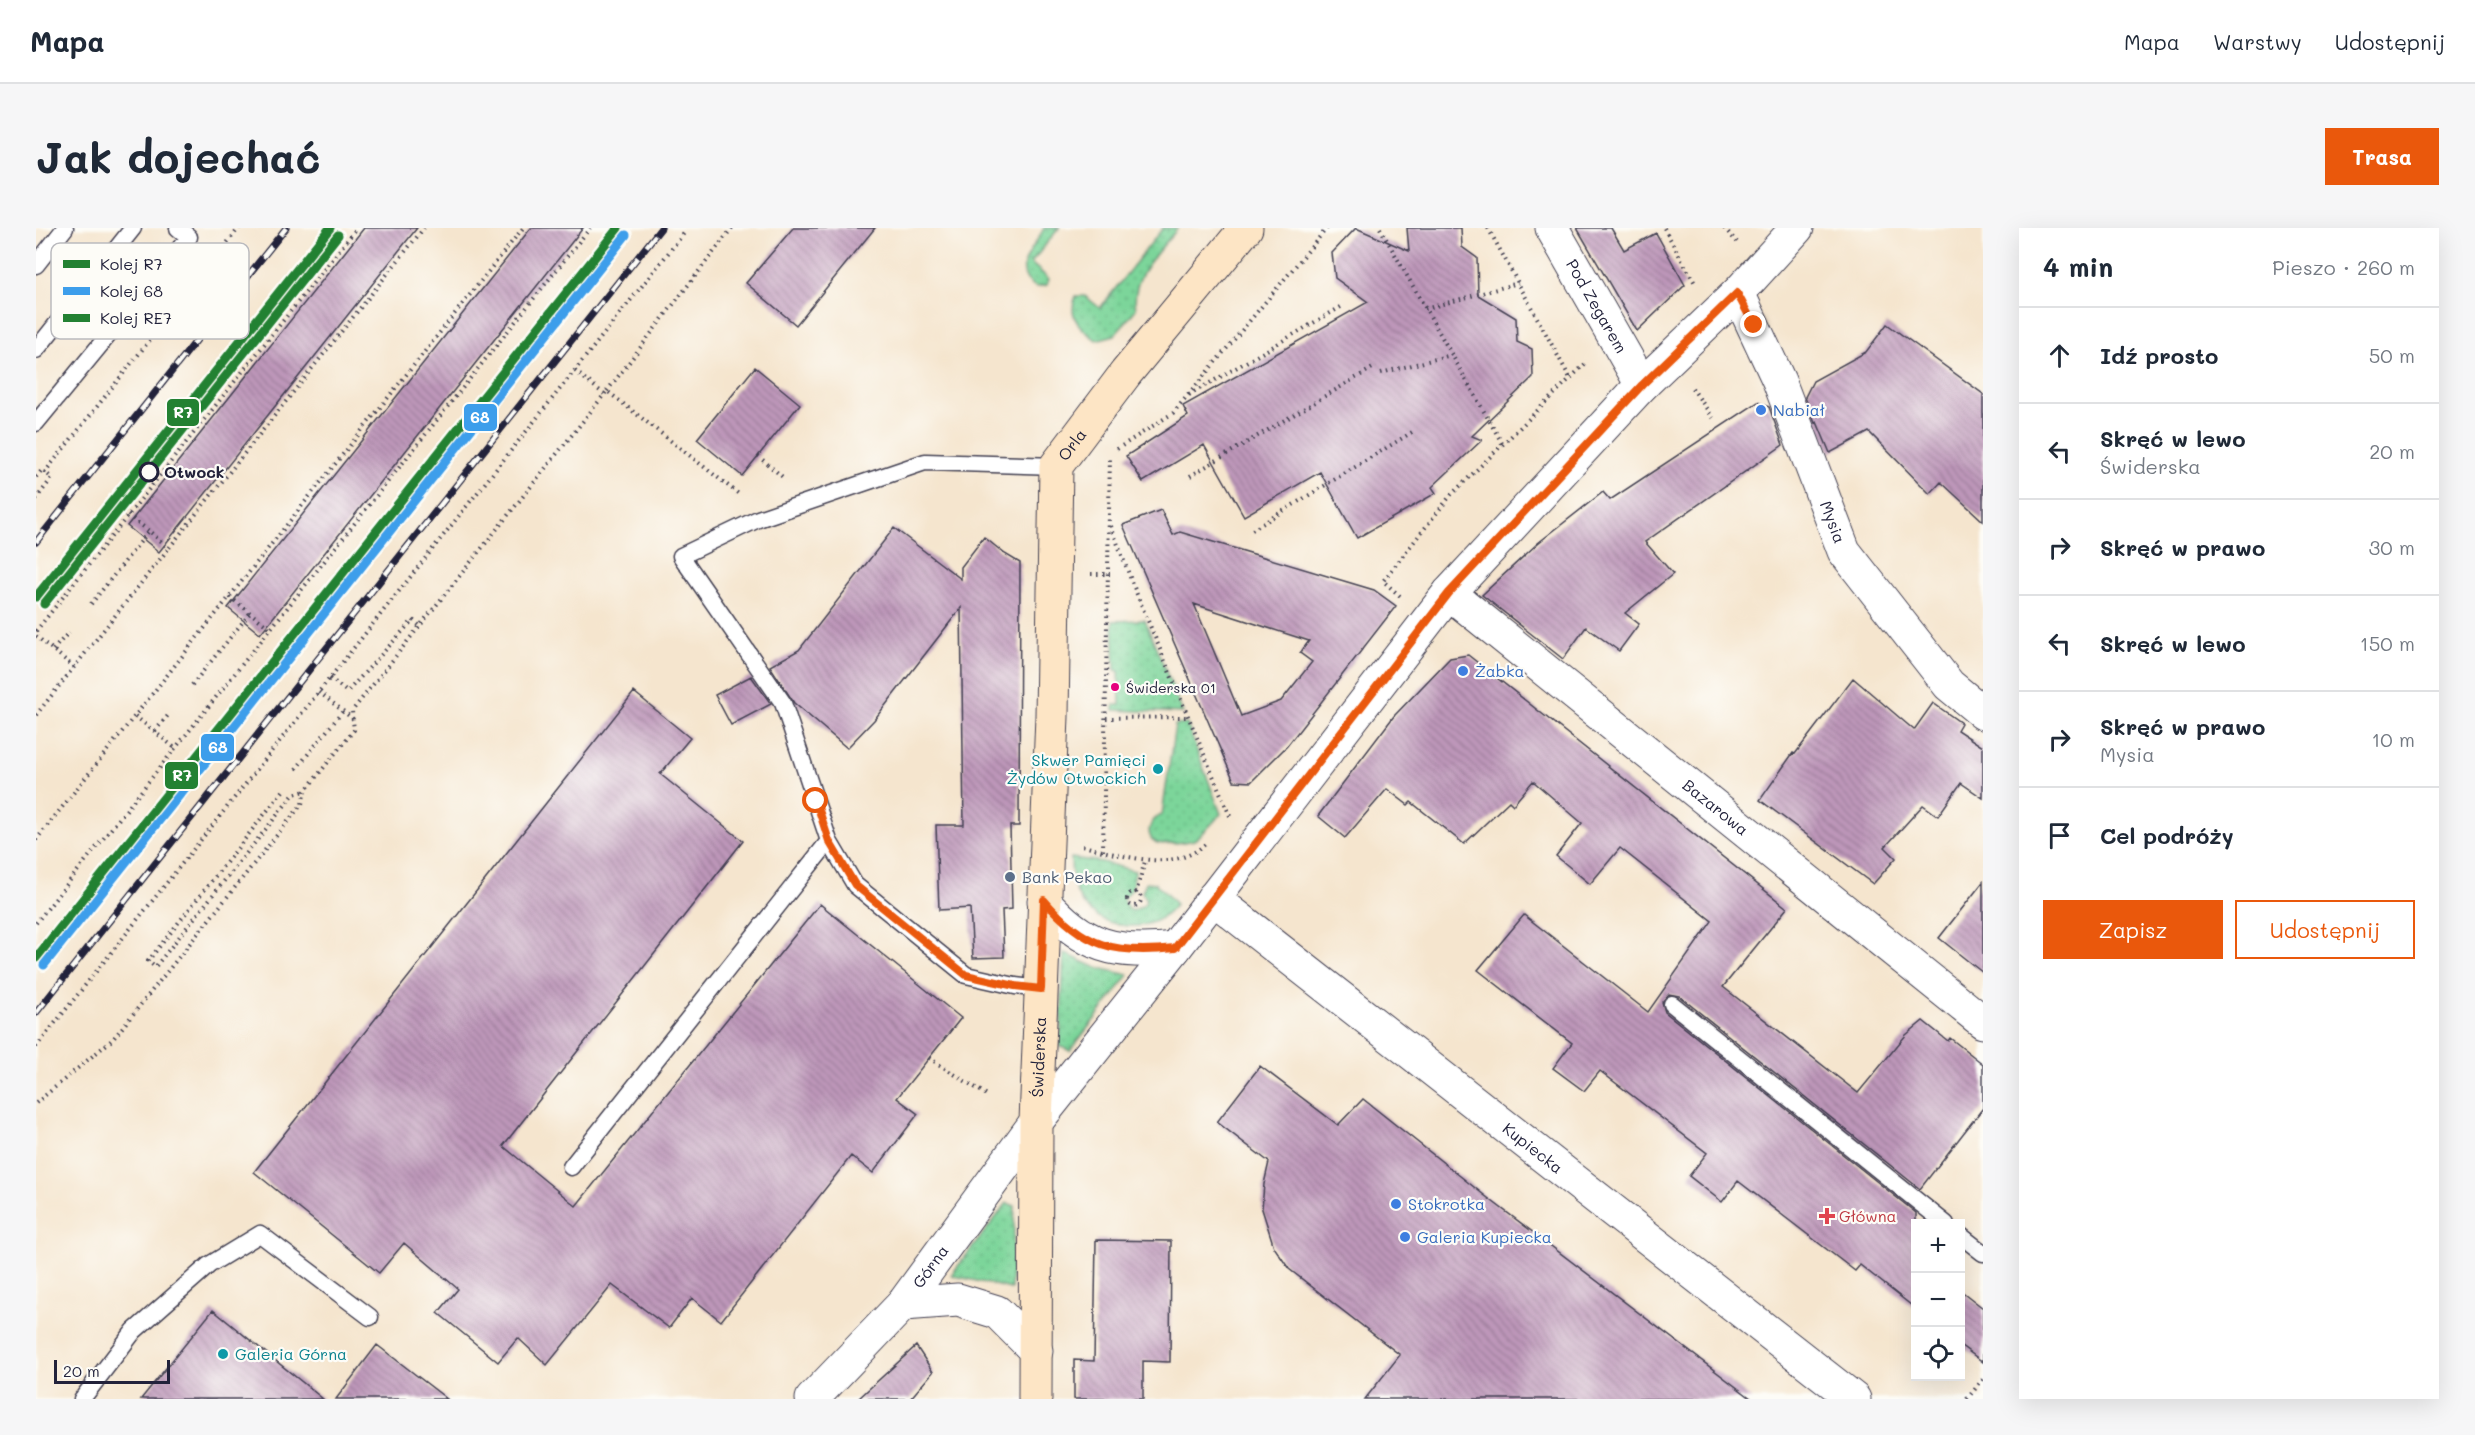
<!DOCTYPE html>
<html lang="pl">
<head>
<meta charset="utf-8">
<style>
	body { margin:0; font-family:Mali,sans-serif; background:#f6f6f7; color:#1f2937 }
	.controls { position:absolute; right:18px; bottom:18px; display:grid; overflow:hidden; border-radius:0px; box-shadow:0 6px 24px #0002 }
	.controls button { width:54px; height:54px; display:grid; place-items:center; padding:0; border:0; border-bottom:2px solid #e0e1e3; background:#fff; color:#1f2937; font:30px sans-serif }
	.scale { position:absolute; left:18px; bottom:15px; width:116px; box-sizing:border-box; padding-left:6px; border:3px solid #22223b; border-top:0; font-size:16px; line-height:21px; white-space:nowrap; color:#22223b; -webkit-text-stroke:4px #fdfcf7; paint-order:stroke }
	.stop { position:absolute; width:18px; height:18px; margin:-14px; border:4px solid #ea580c; border-radius:50%; background:#fff }
	.stop.end { background:#ea580c; border-color:#fff; box-shadow:0 2px 6px #0008 }
	.list { margin:0; padding:0; list-style:none }
	h2 { display:flex; justify-content:space-between; align-items:center; height:78px; margin:0; padding:0 24px; font-size:26px }
	h2 small { font-size:20px; font-weight:400; color:#747a83 }
	.list li { display:grid; grid-template-columns:39px 1fr auto; gap:18px; align-items:center; box-sizing:border-box; height:96px; padding:0 24px; border-top:2px solid #e0e1e3 }
	.list b { display:block; font-size:22px; white-space:nowrap }
	.list p { margin:0; font-size:20px; white-space:nowrap; color:#747a83 }
	.list em { font-size:20px; font-style:normal; color:#747a83 }
	.actions { display:flex; gap:12px; padding:18px 24px }
	.actions a { flex:1; padding:14px 0; border:2px solid #ea580c; border-radius:0px; text-align:center; font-size:21px; color:#ea580c }
	.actions .main { background:#ea580c; color:#fff }
	.icon { flex:none; width:33px; height:33px; fill:none; stroke:currentColor; stroke-width:2; stroke-linecap:round; stroke-linejoin:round }
	.map { position:relative; flex:none; width:1947px; height:1171px; overflow:hidden; border-radius:0px }
	header { display:flex; align-items:center; gap:36px; box-sizing:border-box; height:84px; padding:0 30px; background:#fff; border-bottom:2px solid #e0e1e3 }
	header strong { font-size:28px }
	nav { display:flex; gap:33px; margin-inline-start:auto; font-size:21px }
	.intro { display:flex; align-items:center; justify-content:space-between; box-sizing:border-box; height:144px; padding:0 36px }
	h1 { margin:0; font-size:42px }
	.button { padding:15px 27px; border-radius:0px; background:#ea580c; color:#fff; font-size:21px; font-weight:700 }
	main { display:flex; gap:36px; padding:0 36px }
	aside { flex:1; background:#fff; border-radius:0px; box-shadow:0 6px 24px #0002 }
	.map>svg:first-child { display:block }
</style>
</head>
<body>
<header>
<strong>Mapa</strong>
<nav><a>Mapa</a><a>Warstwy</a><a>Udostępnij</a></nav>
</header>
<div class="intro"><h1>Jak dojechać</h1><a class="button">Trasa</a></div>
<main>
<div class="map">
<svg width="1947" height="1171" viewBox="0 0 1947 1171">
	<defs>
		<pattern id="grass-dots" width="8" height="8" patternUnits="userSpaceOnUse" patternTransform="scale(1.5)"><rect width="8" height="8" fill="#7cd59a"/><path d="M2 2h.1M6 6h.1" fill="none" stroke="#6bb786" stroke-width="1.8" stroke-linecap="round"/></pattern>
		<pattern id="building-back-hatch" width="6" height="6" patternUnits="userSpaceOnUse" patternTransform="scale(1.5)"><rect width="6" height="6" fill="#be97ba"/><path d="M-1 5l2 2M0 0l6 6M5-1l2 2" fill="none" stroke="#9a7b98"/></pattern>
	</defs>
	<rect width="100%" height="100%" fill="#fdfcf7"/>
	<filter id="ink" filterUnits="userSpaceOnUse"><feTurbulence type="fractalNoise" baseFrequency=".0167" numOctaves="2"/><feDisplacementMap in="SourceGraphic" scale="12" xChannelSelector="R" yChannelSelector="G"/><feConvolveMatrix kernelMatrix="1 2 1 2 8 2 1 2 1" color-interpolation-filters="sRGB"/></filter>
	<filter id="wash" filterUnits="userSpaceOnUse"><feTurbulence type="fractalNoise" baseFrequency=".008" numOctaves="4" result="noise"/><feDisplacementMap in="SourceGraphic" scale="24" xChannelSelector="R" yChannelSelector="G"/><feGaussianBlur stdDeviation="1.35" result="paint"/><feColorMatrix in="noise" values="0 0 0 0 0 0 0 0 0 0 0 0 0 0 0 0 0 1.4 0 .05"/><feComposite in="paint" operator="in"/></filter>
	<g filter="url(#wash)">
		<rect width="100%" height="100%" fill="#f5e5ce"/>
		<path fill="url(#grass-dots)" stroke="#4f7c6a" stroke-width="1.5" d="M 1008,0 L 1023,0 L 995,35 L 1013,51 L 1011,57 L 1000,59 C 971,43 1001,17 1008,0 Z
			M 1127,0 L 1142,0 C 1123,24 1094,48 1100,81 L 1079,107 L 1060,112 C 1044,100 1031,89 1040,68 L 1049,68 L 1064,80 Z
			M 1109,392 L 1147,485 L 1078,482 L 1078,477 L 1084,477 L 1083,443 L 1079,442 L 1077,393 Z
			M 1151,496 L 1185,586 C 1177,594 1168,606 1158,612 C 1153,614 1125,617 1121,615 C 1107,608 1114,590 1126,587 L 1139,497 Z
			M 1035,630 L 1066,634 L 1099,643 L 1096,661 L 1087,671 L 1092,681 L 1097,683 L 1108,677 L 1110,672 L 1106,664 L 1110,654 L 1119,655 L 1140,676 C 1116,710 1060,703 1042,667 C 1036,655 1035,643 1035,630 Z
			M 1028,725 L 1059,739 L 1093,747 L 1034,823 L 1024,818 Z
			M 971,975 L 979,978 L 975,1061 L 915,1047 Z"/>
		<g id="blocks">
			<path fill="url(#building-back-hatch)" fill-rule="evenodd" d="M 328,0 L 381,0 L 123,324 L 91,298 Z
				M 495,0 L 547,0 L 224,406 L 192,380 Z
				M 757,0 L 839,0 L 760,97 L 710,55 Z
				M 1320,0 L 1373,23 L 1371,0 L 1425,0 L 1426,19 L 1441,30 L 1442,67 L 1480,90 L 1481,114 L 1496,121 L 1497,149 L 1436,208 L 1446,212 L 1396,259 L 1400,265 L 1321,310 L 1284,244 L 1208,288 L 1168,217 L 1107,254 L 1090,228 L 1152,188 L 1147,178 L 1332,74 L 1299,50 L 1296,25 Z
				M 1541,0 L 1575,0 L 1588,22 L 1620,5 L 1649,57 L 1601,103 Z
				M 1851,96 L 1947,166 L 1947,293 L 1905,254 L 1894,266 L 1833,204 L 1794,225 L 1781,194 L 1779,195 L 1769,169 L 1777,153 L 1830,124 Z
				M 719,139 L 764,176 L 706,248 L 661,211 Z
				M 1722,174 L 1733,179 L 1747,217 L 1609,314 L 1637,346 L 1589,385 L 1603,396 L 1583,423 L 1550,399 L 1527,431 L 1446,367 L 1502,315 L 1567,264 L 1574,272 Z
				M 1125,282 L 1137,307 L 1144,304 L 1338,362 L 1360,378 L 1251,518 L 1215,554 L 1198,553 L 1087,297 ZM 1158,376 L 1273,413 L 1264,425 L 1276,434 L 1245,473 L 1205,488 Z
				M 858,300 L 925,351 L 925,339 L 948,309 L 969,326 L 984,335 L 983,598 L 974,598 L 976,681 L 966,682 L 968,729 L 937,730 L 934,680 L 903,682 L 900,597 L 928,597 L 925,380 L 838,492 L 811,520 L 758,475 L 734,438 L 763,422 Z
				M 1432,427 L 1751,680 L 1687,759 L 1822,865 L 1870,807 L 1887,793 L 1912,813 L 1914,810 L 1947,836 L 1947,880 L 1884,961 L 1643,768 L 1633,766 L 1626,774 L 1629,784 L 1880,985 L 1880,1081 L 1824,1037 L 1819,1043 L 1702,953 L 1686,974 L 1653,948 L 1671,925 L 1564,843 L 1548,863 L 1517,840 L 1536,815 L 1442,742 L 1488,687 L 1612,784 L 1676,693 L 1584,620 L 1554,656 L 1520,628 L 1546,595 L 1497,553 L 1477,577 L 1473,573 L 1428,616 L 1375,574 L 1372,577 L 1351,561 L 1309,610 L 1282,588 L 1358,488 L 1414,430 Z
				M 715,448 L 735,476 L 695,497 L 679,467 Z
				M 1817,450 L 1878,502 L 1897,475 L 1925,495 L 1921,502 L 1947,519 L 1947,570 L 1925,555 L 1902,588 L 1887,577 L 1849,619 L 1860,630 L 1837,656 L 1724,572 L 1757,525 L 1759,526 Z
				M 598,464 L 654,510 L 624,546 L 707,613 L 467,918 L 540,978 L 784,676 L 925,790 L 861,870 L 882,886 L 837,945 L 815,928 L 685,1093 L 656,1070 L 633,1100 L 576,1057 L 511,1137 L 482,1110 L 462,1134 L 402,1085 L 422,1061 L 368,1015 L 343,1045 L 218,944 Z
				M 1947,654 L 1947,745 L 1903,710 Z
				M 1224,838 L 1302,897 L 1327,871 L 1448,967 L 1716,1171 L 1329,1171 L 1364,1127 L 1253,1041 L 1238,1019 L 1226,981 L 1228,956 L 1233,934 L 1181,894 Z
				M 1060,1012 L 1135,1013 L 1134,1134 L 1107,1133 L 1107,1171 L 1038,1171 L 1038,1132 L 1058,1133 Z
				M 1924,1062 L 1947,1080 L 1947,1134 L 1924,1117 Z
				M 177,1082 L 287,1171 L 105,1171 Z
				M 341,1117 L 411,1171 L 300,1171 Z
				M 880,1118 L 897,1144 L 874,1171 L 822,1171 Z"/>
		</g>
	</g>
	<g filter="url(#ink)">
		<use href="#blocks" fill-opacity="0" stroke="#423f51" stroke-width="1.5"/>
		<g fill="none" stroke-linecap="round" stroke-linejoin="round">
			<defs>
				<path id="lane" d="M 0,37 L 29,0
					M 0,122 L 97,0
					M 0,195 L 153,9 L 142,0
					M 1005,761 L 979,758 L 930,747 L 819,657 L 793,613 L 747,475 L 645,328 L 722,291 L 889,234 L 1020,238
					M 1636,776 L 1910,996
					M 535,939 L 793,613
					M 1924,1007 L 1947,1025
					M 46,1171 L 98,1103 L 173,1037 L 224,1006 L 334,1089"/>
				<g id="street">
					<path id="s1" d="M 1516,0 L 1606,157"/>
					<path id="s2" d="M 1702,65 L 1743,153 L 1808,323 L 1913,457 L 1947,485"/>
					<path id="s3" d="M 1413,365 L 1947,794"/>
					<path id="s4" d="M 1177,670 L 1818,1171"/>
					<path d="M 1008,673 C 1048,719 1079,727 1139,720"/>
					<path d="M 867,1076 L 922,1072 L 961,1084 L 1000,1123"/>
					<path id="s5" d="M 776,1171 L 867,1076 L 1000,894 L 1139,720 L 1413,365 L 1606,157 L 1702,65 L 1761,0"/>
				</g>
				<g id="secondary">
					<path id="s6" d="M 999,1171 L 1000,894 L 1016,488 L 1020,238 L 1090,145 L 1210,0"/>
				</g>
			</defs>
			<use href="#lane" stroke="#423f51" stroke-width="19"/>
			<use href="#street" stroke="#423f51" stroke-width="35"/>
			<use href="#secondary" stroke="#423f51" stroke-width="35"/>
			<path stroke="#423f51" stroke-width="4" stroke-dasharray="1.5 4.5" stroke-linecap="butt" d="M 1344,0 L 1467,217
				M 1452,0 L 1534,150
				M 1628,0 L 1660,57
				M 1688,0 L 1701,14
				M 1389,81 L 1482,55
				M 539,143 L 568,166
				M 1345,145 L 1415,127
				M 1656,160 L 1677,190
				M 571,163 L 696,0
				M 1153,167 L 1305,79
				M 1081,221 L 1137,185 L 1291,0
				M 722,228 L 749,251
				M 1154,248 L 1340,138
				M 0,249 L 6,242 L 9,244 L 203,0
				M 0,271 L 16,250 L 9,244
				M 92,287 L 113,303
				M 1075,298 L 1097,357 L 1194,588
				M 1216,302 L 1378,203
				M 1055,346 L 1074,346
				M 1364,368 L 1347,353 L 1415,267 L 1551,134
				M 194,369 L 235,401
				M 55,376 L 113,303 L 133,320 L 388,0
				M 0,403 L 321,0
				M 0,408 L 38,439
				M 17,422 L 33,404
				M 294,450 L 311,464 L 377,392 L 384,398
				M 156,457 L 214,385
				M 283,464 L 317,491
				M 0,487 L 133,320
				M 99,488 L 139,520
				M 1070,490 L 1152,489
				M 119,503 L 134,485
				M 260,541 L 307,483
				M 247,563 L 112,733 L 119,739 L 258,566 L 269,563
				M 0,612 L 487,0
				M 1047,618 C 1084,627 1141,647 1171,614
				M 1067,623 L 1074,227
				M1091 671a7 7 0 1 1 14 0a7 7 0 1 1-14 0Z
				M 1100,665 L 1109,633
				M 0,695 L 554,0
				M 0,819 L 649,4
				M 893,830 L 951,867
				M 0,875 L 77,811 L 266,576 L 269,563 L 318,502 L 316,483 L 571,163 L 704,267
				M 1931,1171 L 1947,1151"/>
			<use href="#lane" stroke="#fff" stroke-width="16"/>
			<use href="#street" stroke="#fff" stroke-width="33"/>
			<use href="#secondary" stroke="#fde5c5" stroke-width="33"/>
			<defs>
				<path id="rail" d="M 0,314 L 250,0
					M 0,785 L 625,0"/>
			</defs>
			<use href="#rail" stroke="#22223b" stroke-width="7"/>
			<use href="#rail" stroke="#fdfcf7" stroke-width="4.5" stroke-dasharray="14" stroke-linecap="butt"/>
			<defs>
				<path id="rail-1" d="M 0,369 L 294,0
					M 0,730 L 582,0"/>
				<path id="rail-2" d="M 8,737 L 590,7"/>
				<path id="rail-3" d="M 8,376 L 302,7"/>
			</defs>
			<use href="#rail-1" stroke="#fdfcf7" stroke-width="14"/>
			<use href="#rail-2" stroke="#fdfcf7" stroke-width="14"/>
			<use href="#rail-3" stroke="#fdfcf7" stroke-width="14"/>
			<use href="#rail-1" stroke="#238132" stroke-width="9"/>
			<use href="#rail-2" stroke="#3d9eeb" stroke-width="9"/>
			<use href="#rail-3" stroke="#238132" stroke-width="9"/>
		</g>
	</g>
	<g fill="none" stroke-linecap="round" stroke-linejoin="round" filter="url(#ink)">
		<path stroke="#ea580c" stroke-width="8" d="M 780,573 L 793,613 L 819,657 L 930,747 L 979,758 L 1005,761 L 1008,672 C 1048,719 1079,727 1139,720 L 1413,365 L 1606,157 L 1701,65 L 1718,97"/>
	</g>
	<g fill="#3f7fe0" stroke="#fdfcf7" stroke-width="2">
		<circle cx="1725" cy="182" r="6"/>
		<circle cx="1427" cy="443" r="6"/>
		<circle cx="1360" cy="976" r="6"/>
		<circle cx="1369" cy="1009" r="6"/>
	</g>
	<circle fill="#fdfcf7" stroke="#22223b" stroke-width="3" cx="113" cy="244" r="9"/>
	<circle fill="#e5007d" stroke="#fdfcf7" stroke-width="2" cx="1079" cy="459" r="5"/>
	<g fill="#0f9aa8" stroke="#fdfcf7" stroke-width="2">
		<circle cx="1122" cy="541" r="6"/>
		<circle cx="187" cy="1126" r="6"/>
	</g>
	<circle fill="#5c6f8a" stroke="#fdfcf7" stroke-width="2" cx="974" cy="649" r="6"/>
	<path fill="#e0444e" stroke="#fdfcf7" stroke-width="2" d="M1788 979h6v6h6v6h-6v6h-6v-6h-6v-6h6z"/>
	<g text-anchor="middle" stroke-width="4.5" stroke-linejoin="round" paint-order="stroke">
		<g font-size="14" fill="#22223b" stroke="#fdfcf7" text-anchor="start">
			<text x="1090" y="465">Świderska 01</text>
		</g>
		<g font-size="16" fill="#22223b" stroke="#fdfcf7">
			<text dy="6" stroke="none"><textPath href="#s1" startOffset="90">Pod Zegarem</textPath></text>
			<text dy="6" stroke="none"><textPath href="#s6" startOffset="960">Orla</textPath></text>
			<text dy="6" stroke="none"><textPath href="#s2" startOffset="248">Mysia</textPath></text>
			<text dy="6" stroke="none"><textPath href="#s3" startOffset="342">Bazarowa</textPath></text>
			<text dy="6" stroke="none"><textPath href="#s6" startOffset="342">Świderska</textPath></text>
			<text dy="6" stroke="none"><textPath href="#s4" startOffset="406">Kupiecka</textPath></text>
			<text dy="6" stroke="none"><textPath href="#s5" startOffset="178">Górna</textPath></text>
		</g>
		<g font-size="16" fill="#366cbe" stroke="#fdfcf7" text-anchor="start">
			<text x="1737" y="188">Nabiał</text>
			<text x="1439" y="449">Żabka</text>
			<text x="1372" y="982">Stokrotka</text>
			<text x="1381" y="1015">Galeria Kupiecka</text>
		</g>
		<g font-size="16" font-weight="bold" fill="#22223b" stroke="#fdfcf7" text-anchor="start">
			<text x="128" y="250">Otwock</text>
		</g>
		<g font-size="16" fill="#0d838f" stroke="#fdfcf7" text-anchor="end">
			<text x="1110" y="538">Skwer Pamięci<tspan x="1110" dy="18">Żydów Otwockich</tspan></text>
			<text x="199" y="1132" text-anchor="start">Galeria Górna</text>
		</g>
		<g font-size="16" fill="#4e5e75" stroke="#fdfcf7" text-anchor="start">
			<text x="986" y="655">Bank Pekao</text>
		</g>
		<g font-size="16" fill="#be3a42" stroke="#fdfcf7" text-anchor="start">
			<text x="1803" y="994">Główna</text>
		</g>
	</g>
	<rect x="15" y="15" width="198" height="96" rx="9" fill="#fdfcf7" stroke="#bbbbbf" stroke-width="1.5"/>
	<rect x="27" y="32" width="27" height="8" fill="#238132"/>
	<rect x="27" y="59" width="27" height="8" fill="#3d9eeb"/>
	<rect x="27" y="86" width="27" height="8" fill="#238132"/>
	<g font-size="16" fill="#22223b">
		<text x="64" y="42">Kolej R7</text>
		<text x="64" y="69">Kolej 68</text>
		<text x="64" y="96">Kolej RE7</text>
	</g>
	<g stroke="#fdfcf7" stroke-width="2">
		<rect x="130" y="170" width="34" height="29" rx="6" fill="#238132"/>
		<rect x="427" y="175" width="35" height="29" rx="6" fill="#3d9eeb"/>
		<rect x="164" y="505" width="35" height="29" rx="6" fill="#3d9eeb"/>
		<rect x="128" y="533" width="35" height="29" rx="6" fill="#238132"/>
	</g>
	<g font-size="16" text-anchor="middle" font-weight="bold" fill="#fff">
		<text x="147" y="190">R7</text>
		<text x="444" y="195">68</text>
		<text x="182" y="525">68</text>
		<text x="146" y="553">R7</text>
	</g>
</svg>
<div class="controls">
<button>+</button>
<button>−</button>
<button><svg class="icon" aria-label="locate" viewBox="0 0 24 24"><circle cx="12" cy="12" r="6"/><path d="M12 2v4M12 18v4M2 12h4M18 12h4"/></svg></button>
</div>
<div class="scale">20 m</div>
<div class="stop" style="left:780px;top:573px"></div>
<div class="stop end" style="left:1718px;top:97px"></div>
</div>
<aside>
<h2>4 min<small>Pieszo · 260 m</small></h2>
<ul class="list">
<li><svg class="icon" aria-label="ahead" viewBox="0 0 24 24"><path d="M12 20V5M6 11l6-6 6 6"/></svg><div><b>Idź prosto</b></div><em>50 m</em></li>
<li><svg class="icon" aria-label="left" viewBox="0 0 24 24"><path d="M17 20v-9H6M10 6l-5 5 5 5"/></svg><div><b>Skręć w lewo</b><p>Świderska</p></div><em>20 m</em></li>
<li><svg class="icon" aria-label="right" viewBox="0 0 24 24"><path d="M7 20v-9h11M14 6l5 5-5 5"/></svg><div><b>Skręć w prawo</b></div><em>30 m</em></li>
<li><svg class="icon" aria-label="left" viewBox="0 0 24 24"><path d="M17 20v-9H6M10 6l-5 5 5 5"/></svg><div><b>Skręć w lewo</b></div><em>150 m</em></li>
<li><svg class="icon" aria-label="right" viewBox="0 0 24 24"><path d="M7 20v-9h11M14 6l5 5-5 5"/></svg><div><b>Skręć w prawo</b><p>Mysia</p></div><em>10 m</em></li>
<li><svg class="icon" aria-label="arrive" viewBox="0 0 24 24"><path d="M6 21V4h12l-3 4 3 4H6"/></svg><div><b>Cel podróży</b></div></li>
</ul>
<div class="actions"><a class="main">Zapisz</a><a>Udostępnij</a></div>
</aside>
</main>
</body>
</html>
